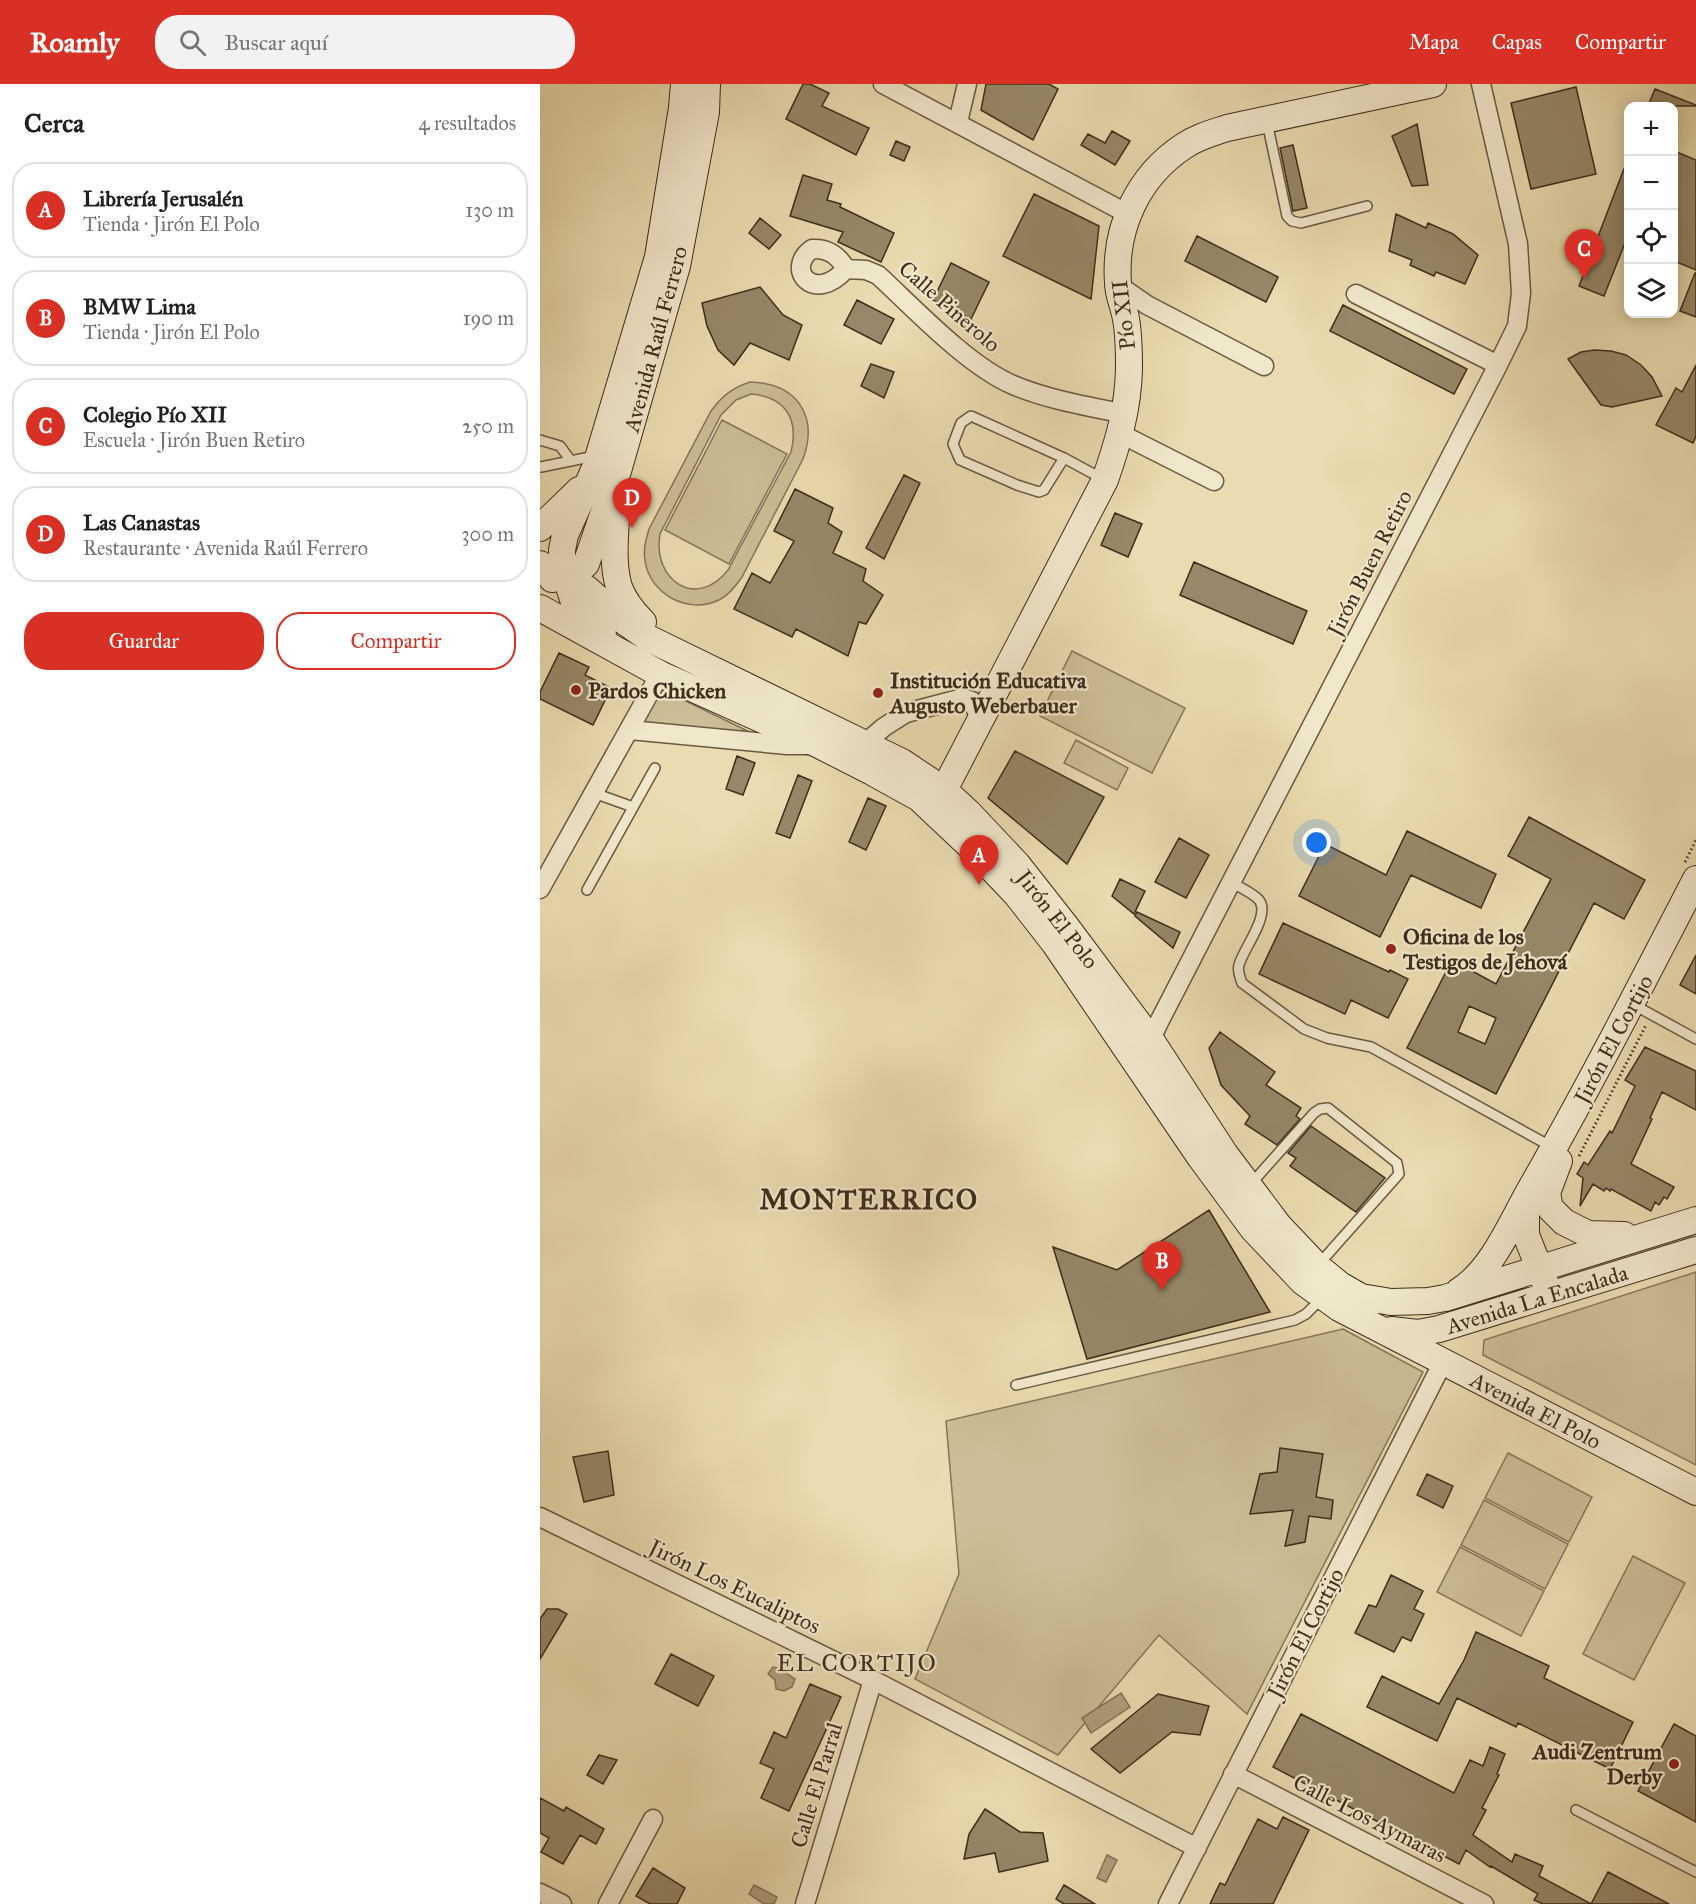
<!DOCTYPE html>
<html lang="es">
<head>
<meta charset="utf-8">
<style>
	body { margin:0; font-family:"IM FELL Great Primer",serif; background:#f2f2f2; color:#202124 }
	.controls { position:absolute; right:18px; top:18px; display:grid; overflow:hidden; border-radius:12px; box-shadow:0 3px 15px #0003 }
	.controls button { width:54px; height:54px; display:grid; place-items:center; padding:0; border:0; border-bottom:2px solid #e0e0e0; background:#fff; color:#202124; font:30px sans-serif }
	.you { position:absolute; left:777px; top:759px; width:21px; height:21px; margin:-15px; border:4px solid #fff; border-radius:50%; background:#1a73e8; box-shadow:0 0 0 9px #1a73e833 }
	.badge { display:grid; place-items:center; width:39px; height:39px; border-radius:50%; background:#d93025; color:#fff; font-size:20px; font-weight:700 }
	.pin { position:absolute; translate:-50% -50px; filter:drop-shadow(0 2px 3px #0008) }
	.pin::after { content:''; position:absolute; top:32px; width:21px; height:18px; background:inherit; clip-path:polygon(0 0,100% 0,50% 100%) }
	.list { margin:0; padding:0; list-style:none }
	h2 { display:flex; justify-content:space-between; align-items:center; height:78px; margin:0; padding:0 24px; font-size:26px }
	h2 small { font-size:20px; font-weight:400; color:#757577 }
	.list li { display:grid; grid-template-columns:39px 1fr auto; gap:18px; align-items:center; box-sizing:border-box; height:96px; margin:0 12px 12px; padding:0 12px; border:2px solid #e0e0e0; border-radius:24px }
	.list b { display:block; font-size:22px; white-space:nowrap }
	.list p { margin:0; font-size:20px; white-space:nowrap; color:#757577 }
	.list em { font-size:20px; font-style:normal; color:#757577 }
	.actions { display:flex; gap:12px; padding:18px 24px }
	.actions a { flex:1; padding:14px 0; border:2px solid #d93025; border-radius:24px; text-align:center; font-size:21px; color:#d93025 }
	.actions .main { background:#d93025; color:#fff }
	.icon { flex:none; width:33px; height:33px; fill:none; stroke:currentColor; stroke-width:2; stroke-linecap:round; stroke-linejoin:round }
	.map { position:relative; flex:none; width:1156px; height:1820px; overflow:hidden }
	header { display:flex; align-items:center; gap:36px; box-sizing:border-box; height:84px; padding:0 30px; background:#d93025; color:#fff }
	header strong { font-size:28px }
	nav { display:flex; gap:33px; margin-inline-start:auto; font-size:21px }
	.search { width:420px; height:54px; background:#f2f2f2; display:flex; align-items:center; gap:15px; box-sizing:border-box; padding:0 21px; border-radius:24px; color:#757577; font-size:22px }
	main { display:flex }
	aside { flex:1; background:#fff }
	.map>svg:first-child { display:block }
</style>
</head>
<body>
<header>
<strong>Roamly</strong>
<div class="search"><svg class="icon" aria-label="search" viewBox="0 0 24 24"><circle cx="10" cy="10" r="6"/><path d="M15 15l6 6"/></svg>Buscar aquí</div>
<nav><a>Mapa</a><a>Capas</a><a>Compartir</a></nav>
</header>
<main>
<aside>
<h2>Cerca<small>4 resultados</small></h2>
<ul class="list">
<li><span class="badge">A</span><div><b>Librería Jerusalén</b><p>Tienda · Jirón El Polo</p></div><em>130 m</em></li>
<li><span class="badge">B</span><div><b>BMW Lima</b><p>Tienda · Jirón El Polo</p></div><em>190 m</em></li>
<li><span class="badge">C</span><div><b>Colegio Pío XII</b><p>Escuela · Jirón Buen Retiro</p></div><em>250 m</em></li>
<li><span class="badge">D</span><div><b>Las Canastas</b><p>Restaurante · Avenida Raúl Ferrero</p></div><em>300 m</em></li>
</ul>
<div class="actions"><a class="main">Guardar</a><a>Compartir</a></div>
</aside>
<div class="map">
<svg width="1156" height="1820" viewBox="0 0 1156 1820">
	<rect width="100%" height="100%" fill="#eadcb0"/>
	<filter id="stains"><feTurbulence type="fractalNoise" baseFrequency=".00333" numOctaves="4"/><feColorMatrix values="0 0 0 0 .2 0 0 0 0 .09 0 0 0 0 .02 0 0 0 .5 -.17"/></filter>
	<radialGradient id="worn" r=".72"><stop offset=".6" stop-color="#630" stop-opacity="0"/><stop offset="1" stop-color="#630" stop-opacity=".3"/></radialGradient>
	<path fill="#ccbe96" stroke="#847658" stroke-width="1.5" fill-rule="evenodd" d="M 210,298 C 256,299 279,331 263,375 L 202,493 C 196,502 189,511 179,516 C 148,531 110,510 105,477 C 103,465 106,456 109,445 L 171,327 C 182,312 192,304 210,298 ZM 211,310 C 246,313 259,335 251,368 L 188,486 C 157,526 112,497 120,450 L 181,331 L 196,316 Z
		M 182,336 L 247,370 L 189,480 L 125,446 Z
		M 532,567 L 645,624 L 612,689 L 500,632 Z
		M 121,605 L 220,653 L 101,640 Z
		M 536,656 L 588,684 L 577,706 L 524,679 Z
		M 1156,1188 L 1156,1381 L 943,1271 L 944,1256 Z
		M 803,1245 L 883,1288 L 707,1630 L 619,1551 L 518,1671 L 375,1595 L 419,1490 L 406,1337 Z
		M 968,1369 L 1052,1413 L 1029,1458 L 945,1414 Z
		M 944,1416 L 1028,1460 L 1005,1505 L 921,1461 Z
		M 920,1463 L 1004,1507 L 981,1552 L 897,1508 Z
		M 1093,1472 L 1145,1499 L 1094,1596 L 1043,1570 Z"/>
	<path fill="#afa07d" stroke="#817255" stroke-width="1.5" d="M 233,1583 L 240,1585 L 255,1595 L 252,1603 L 244,1607 L 236,1605 L 235,1596 L 228,1590 Z
		M 581,1609 L 590,1623 L 551,1649 L 542,1634 Z
		M 567,1771 L 577,1776 L 566,1798 L 557,1794 Z
		M 214,1801 L 237,1813 L 234,1820 L 224,1820 L 209,1810 Z"/>
	<path fill="#968868" stroke="#3c2d1a" stroke-width="1.5" fill-rule="evenodd" d="M 263,0 L 270,0 L 289,9 L 282,22 L 329,44 L 316,71 L 246,35 Z
		M 446,0 L 509,0 L 518,5 L 493,56 L 441,26 Z
		M 1036,3 L 1056,90 L 991,105 L 971,19 Z
		M 1115,5 L 1156,21 L 1156,22 L 1108,22 Z
		M 877,40 L 888,101 L 872,102 L 852,52 Z
		M 572,47 L 590,57 L 575,81 L 541,61 L 548,50 L 565,59 Z
		M 356,57 L 370,63 L 364,77 L 350,71 Z
		M 753,61 L 767,124 L 753,127 L 740,64 Z
		M 1134,67 L 1156,76 L 1156,186 L 1134,177 Z
		M 1087,77 L 1089,161 L 1085,159 L 1064,212 L 1039,202 Z
		M 263,91 L 292,100 L 287,116 L 301,120 L 300,123 L 354,149 L 341,178 L 298,158 L 303,148 L 250,132 Z
		M 494,110 L 559,142 L 551,215 L 463,172 Z
		M 856,130 L 886,144 L 888,139 L 913,150 L 938,171 L 925,200 L 896,188 L 894,192 L 870,181 L 872,176 L 849,167 Z
		M 220,134 L 241,151 L 229,165 L 209,149 Z
		M 657,152 L 738,193 L 726,218 L 645,177 Z
		M 411,179 L 449,198 L 431,235 L 393,216 Z
		M 1155,189 L 1156,189 L 1156,233 L 1140,227 Z
		M 220,203 L 243,231 L 262,241 L 249,276 L 210,259 L 194,281 L 178,266 L 167,242 L 162,219 Z
		M 317,216 L 354,235 L 341,260 L 304,241 Z
		M 803,221 L 927,285 L 914,310 L 790,247 Z
		M 1054,266 L 1071,267 L 1086,271 L 1101,281 L 1112,293 L 1122,312 L 1072,323 L 1061,321 L 1028,275 L 1041,268 Z
		M 331,280 L 354,288 L 344,314 L 321,302 Z
		M 1156,281 L 1156,352 L 1153,359 L 1116,341 L 1136,304 L 1142,308 Z
		M 364,391 L 380,399 L 344,475 L 326,464 Z
		M 255,405 L 293,424 L 288,439 L 302,448 L 293,469 L 326,485 L 323,497 L 343,511 L 326,540 L 319,538 L 308,572 L 256,545 L 252,553 L 194,525 L 212,489 L 230,499 L 254,457 L 234,447 Z
		M 575,429 L 602,440 L 588,473 L 561,461 Z
		M 654,478 L 767,527 L 753,560 L 640,511 Z
		M 19,569 L 49,583 L 45,591 L 71,604 L 53,641 L 0,615 L 0,608 Z
		M 475,667 L 564,713 L 527,780 L 448,714 Z
		M 197,672 L 215,679 L 203,711 L 186,705 Z
		M 258,691 L 272,697 L 250,754 L 236,749 Z
		M 328,714 L 346,722 L 326,766 L 309,758 Z
		M 989,733 L 1105,796 L 1084,835 L 1054,819 L 956,1010 L 867,964 L 912,876 L 956,900 L 1011,795 L 968,772 ZM 929,922 L 956,934 L 945,960 L 918,948 Z
		M 867,747 L 956,790 L 941,824 L 871,791 L 840,853 L 759,812 L 785,760 L 846,791 Z
		M 639,754 L 669,771 L 646,814 L 615,798 Z
		M 580,795 L 605,807 L 594,830 L 572,812 Z
		M 597,828 L 640,848 L 633,864 L 595,832 Z
		M 743,839 L 849,888 L 850,886 L 868,895 L 848,934 L 811,916 L 805,930 L 719,890 Z
		M 1156,871 L 1156,910 L 1140,901 Z
		M 680,948 L 735,988 L 726,1001 L 761,1024 L 756,1032 L 760,1035 L 737,1061 L 705,1040 L 710,1032 L 681,1001 L 669,964 Z
		M 1105,963 L 1156,987 L 1156,1026 L 1122,1008 L 1110,1034 L 1112,1035 L 1091,1080 L 1134,1103 L 1127,1115 L 1124,1113 L 1119,1121 L 1115,1118 L 1111,1127 L 1071,1105 L 1070,1107 L 1066,1104 L 1064,1107 L 1053,1100 L 1040,1122 L 1043,1094 L 1037,1090 L 1044,1078 L 1048,1081 L 1070,1047 L 1072,1049 L 1095,1002 L 1085,996 Z
		M 771,1042 L 845,1094 L 816,1128 L 750,1082 L 756,1074 L 748,1069 Z
		M 669,1126 L 730,1228 L 547,1275 L 513,1163 L 577,1186 Z
		M 740,1364 L 783,1370 L 776,1413 L 793,1416 L 791,1435 L 769,1432 L 765,1458 L 745,1462 L 753,1426 L 710,1430 L 720,1390 L 737,1388 Z
		M 68,1367 L 74,1411 L 44,1418 L 33,1373 Z
		M 887,1390 L 913,1402 L 903,1424 L 877,1411 Z
		M 851,1491 L 883,1507 L 874,1525 L 884,1530 L 871,1557 L 862,1553 L 854,1568 L 815,1549 L 829,1521 L 836,1523 Z
		M 7,1525 L 18,1525 L 27,1530 L 0,1575 L 0,1535 Z
		M 936,1548 L 1009,1582 L 1004,1594 L 1093,1638 L 1070,1685 L 978,1639 L 976,1643 L 917,1614 L 897,1657 L 827,1623 L 842,1592 L 899,1620 L 924,1576 Z
		M 131,1570 L 174,1592 L 158,1622 L 115,1600 Z
		M 270,1600 L 301,1613 L 249,1727 L 221,1714 L 234,1685 L 220,1679 L 234,1648 L 246,1654 Z
		M 618,1610 L 669,1622 L 660,1651 L 632,1648 L 580,1689 L 551,1665 Z
		M 761,1630 L 914,1709 L 930,1676 L 943,1682 L 950,1663 L 965,1670 L 957,1690 L 959,1691 L 942,1724 L 946,1726 L 933,1751 L 972,1778 L 975,1770 L 1003,1782 L 999,1792 L 1051,1820 L 1003,1820 L 994,1816 L 998,1810 L 951,1782 L 950,1783 L 926,1766 L 919,1780 L 733,1683 Z
		M 1134,1640 L 1156,1652 L 1156,1738 L 1098,1707 Z
		M 59,1671 L 77,1676 L 63,1700 L 47,1691 Z
		M 0,1714 L 24,1727 L 26,1723 L 64,1745 L 56,1760 L 40,1751 L 23,1780 L 1,1768 L 9,1754 L 0,1749 Z
		M 445,1725 L 480,1748 L 503,1749 L 508,1777 L 459,1788 L 455,1769 L 424,1775 L 429,1750 Z
		M 743,1733 L 769,1746 L 733,1820 L 670,1820 L 680,1799 L 685,1801 L 718,1735 L 737,1745 Z
		M 113,1784 L 145,1804 L 137,1820 L 110,1820 L 96,1812 Z
		M 1068,1788 L 1129,1820 L 1051,1820 Z
		M 524,1801 L 555,1820 L 524,1820 L 516,1815 Z"/>
	<g fill="none" stroke-linecap="round" stroke-linejoin="round">
		<defs>
			<path id="lane" d="M 727,38 L 747,132 L 752,137 L 761,139 L 827,122
				M 0,356 L 20,362 L 31,377
				M 524,374 L 504,406 L 499,408 L 477,401 L 420,376 L 413,360 L 421,339 L 431,332 L 524,374 L 563,395
				M 1,383 L 55,372
				M 54,709 L 93,723
				M 691,798 C 699,803 713,809 719,816 C 731,831 703,865 699,881 C 697,887 700,893 702,899 L 764,945 L 787,954 L 831,963 L 1012,1063
				M 47,806 L 115,684
				M 1094,921 L 1156,955
				M 710,1101 L 774,1029 L 780,1025 L 788,1024 L 857,1079 L 859,1090 L 779,1180
				M 476,1301 L 755,1236 L 766,1230 L 782,1214
				M 1036,1726 L 1156,1788"/>
			<path id="street" d="M 343,0 L 588,130
				M 418,38 L 427,0
				M 272,165 C 288,164 298,171 306,185 C 274,221 244,185 272,165 Z
				M 306,185 L 326,186 L 338,191 C 375,225 427,281 473,301 C 509,316 547,322 585,330
				M 578,201 L 607,221 L 724,282
				M 816,210 L 958,281
				M 581,350 L 674,397
				M 90,646 L 247,661 L 273,661
				M 323,661 L 344,643 L 366,629 L 423,614 L 432,617 L 438,630 L 437,644
				M 0,805 L 120,590
				M 611,956 L 618,940 L 958,281 L 977,242 L 981,209 L 978,160 L 941,0
				M 0,1433 L 333,1596 L 657,1764
				M 693,1690 L 944,1820
				M 0,1809 L 22,1820
				M 68,1820 L 113,1735
				M 265,1820 L 333,1596
				M 628,1820 L 903,1278"/>
			<path id="secondary" d="M 77,418 C 76,445 71,477 79,503 C 84,517 93,528 103,538
				M 0,444 L 39,406
				M 0,480 L 47,505 L 81,535 L 108,554 L 362,678 L 404,706 L 428,728 L 477,780 L 525,841 L 611,956 L 685,1070 L 739,1142 L 777,1182 L 800,1201 L 821,1213 L 851,1218 L 888,1217 L 905,1214 L 1156,1136
				M 12,495 L 35,490 L 46,480 L 78,387 L 137,182 L 166,28 L 167,0
				M 0,524 L 120,590 L 279,661 L 332,688 L 379,714 L 432,764 L 476,810 L 515,860 L 660,1073 L 713,1145 L 763,1198 L 799,1224 L 1156,1408
				M 63,551 L 46,534 L 33,515 L 22,481 L 22,466 L 25,451 L 55,384 L 118,173 L 142,24 L 144,0
				M 404,706 L 565,396 C 578,358 588,326 589,285 C 589,268 589,251 586,235 C 584,223 578,211 578,199 C 574,144 598,92 644,62 C 657,53 672,49 687,44 L 893,0
				M 1019,1077 L 1007,1109 L 1010,1124 L 1024,1138 L 1048,1150 L 1084,1151
				M 986,1116 L 986,1151 L 1006,1201
				M 919,1207 C 952,1187 972,1137 991,1104 C 1049,1003 1102,899 1156,795
				M 851,1246 L 878,1249 L 899,1245 L 1156,1166"/>
		</defs>
		<use href="#lane" stroke="#685940" stroke-width="12"/>
		<use href="#street" stroke="#685940" stroke-width="21"/>
		<use href="#secondary" stroke="#3c2d1a" stroke-width="28"/>
		<path stroke="#3c2d1a" stroke-width="3" stroke-dasharray="1.5 3" stroke-linecap="butt" d="M 1145,778 L 1156,756
			M 1039,1072 L 1106,941"/>
		<use href="#lane" stroke="#f1e8cc" stroke-width="9"/>
		<use href="#street" stroke="#f1e8cc" stroke-width="18"/>
		<use href="#secondary" stroke="#f1e8cc" stroke-width="26"/>
	</g>
	<g fill="#8f2418" stroke="#f1e8cc" stroke-width="2">
		<circle cx="36" cy="606" r="6"/>
		<circle cx="338" cy="609" r="6"/>
		<circle cx="851" cy="865" r="6"/>
		<circle cx="1134" cy="1680" r="6"/>
	</g>
	<g text-anchor="middle" stroke-width="4.5" stroke-linejoin="round" paint-order="stroke">
		<g font-size="22" fill="#3c2d1a" stroke="#f1e8cc">
			<text transform="translate(410 222) rotate(41)" y="8">Calle Pinerolo</text>
			<text transform="translate(583 231) rotate(-97)" y="8">Pío XII</text>
			<text transform="translate(115 255) rotate(-75)" y="8">Avenida Raúl Ferrero</text>
			<text transform="translate(829 479) rotate(-63)" y="8">Jirón Buen Retiro</text>
			<text transform="translate(518 835) rotate(52)" y="8">Jirón El Polo</text>
			<text transform="translate(1073 955) rotate(-62)" y="8">Jirón El Cortijo</text>
			<text transform="translate(997 1215) rotate(-17)" y="8">Avenida La Encalada</text>
			<text transform="translate(996 1326) rotate(27)" y="8">Avenida El Polo</text>
			<text transform="translate(195 1502) rotate(26)" y="8">Jirón Los Eucaliptos</text>
			<text transform="translate(765 1549) rotate(-63)" y="8">Jirón El Cortijo</text>
			<text transform="translate(276 1701) rotate(-73)" y="8">Calle El Parral</text>
			<text transform="translate(830 1734) rotate(27)" y="8">Calle Los Aymaras</text>
		</g>
		<g font-size="22" font-weight="bold" fill="#3c2d1a" stroke="#f1e8cc" text-anchor="start">
			<text x="350" y="604">Institución Educativa<tspan x="350" dy="25">Augusto Weberbauer</tspan></text>
			<text x="48" y="614">Pardos Chicken</text>
			<text x="863" y="860">Oficina de los<tspan x="863" dy="25">Testigos de Jehová</tspan></text>
			<text x="1122" y="1675" text-anchor="end">Audi Zentrum<tspan x="1122" dy="25">Derby</tspan></text>
		</g>
		<g font-size="24" letter-spacing="1.5" fill="#3c2d1a" stroke="#f1e8cc">
			<text x="317" y="1587">EL CORTIJO</text>
		</g>
		<g font-size="28" font-weight="bold" letter-spacing="1.5" fill="#3c2d1a" stroke="#f1e8cc">
			<text x="329" y="1125">MONTERRICO</text>
		</g>
	</g>
	<rect width="100%" height="100%" filter="url(#stains)"/>
	<rect width="100%" height="100%" fill="url(#worn)"/>
</svg>
<div class="controls">
<button>+</button>
<button>−</button>
<button><svg class="icon" aria-label="locate" viewBox="0 0 24 24"><circle cx="12" cy="12" r="6"/><path d="M12 2v4M12 18v4M2 12h4M18 12h4"/></svg></button>
<button><svg class="icon" aria-label="layers" viewBox="0 0 24 24"><path d="M12 4l9 5-9 5-9-5zM3 14l9 5 9-5"/></svg></button>
</div>
<div class="you"></div>
<div class="pin badge" style="left:439px;top:801px">A</div>
<div class="pin badge" style="left:622px;top:1207px">B</div>
<div class="pin badge" style="left:1044px;top:195px">C</div>
<div class="pin badge" style="left:92px;top:444px">D</div>
</div>
</main>
</body>
</html>
